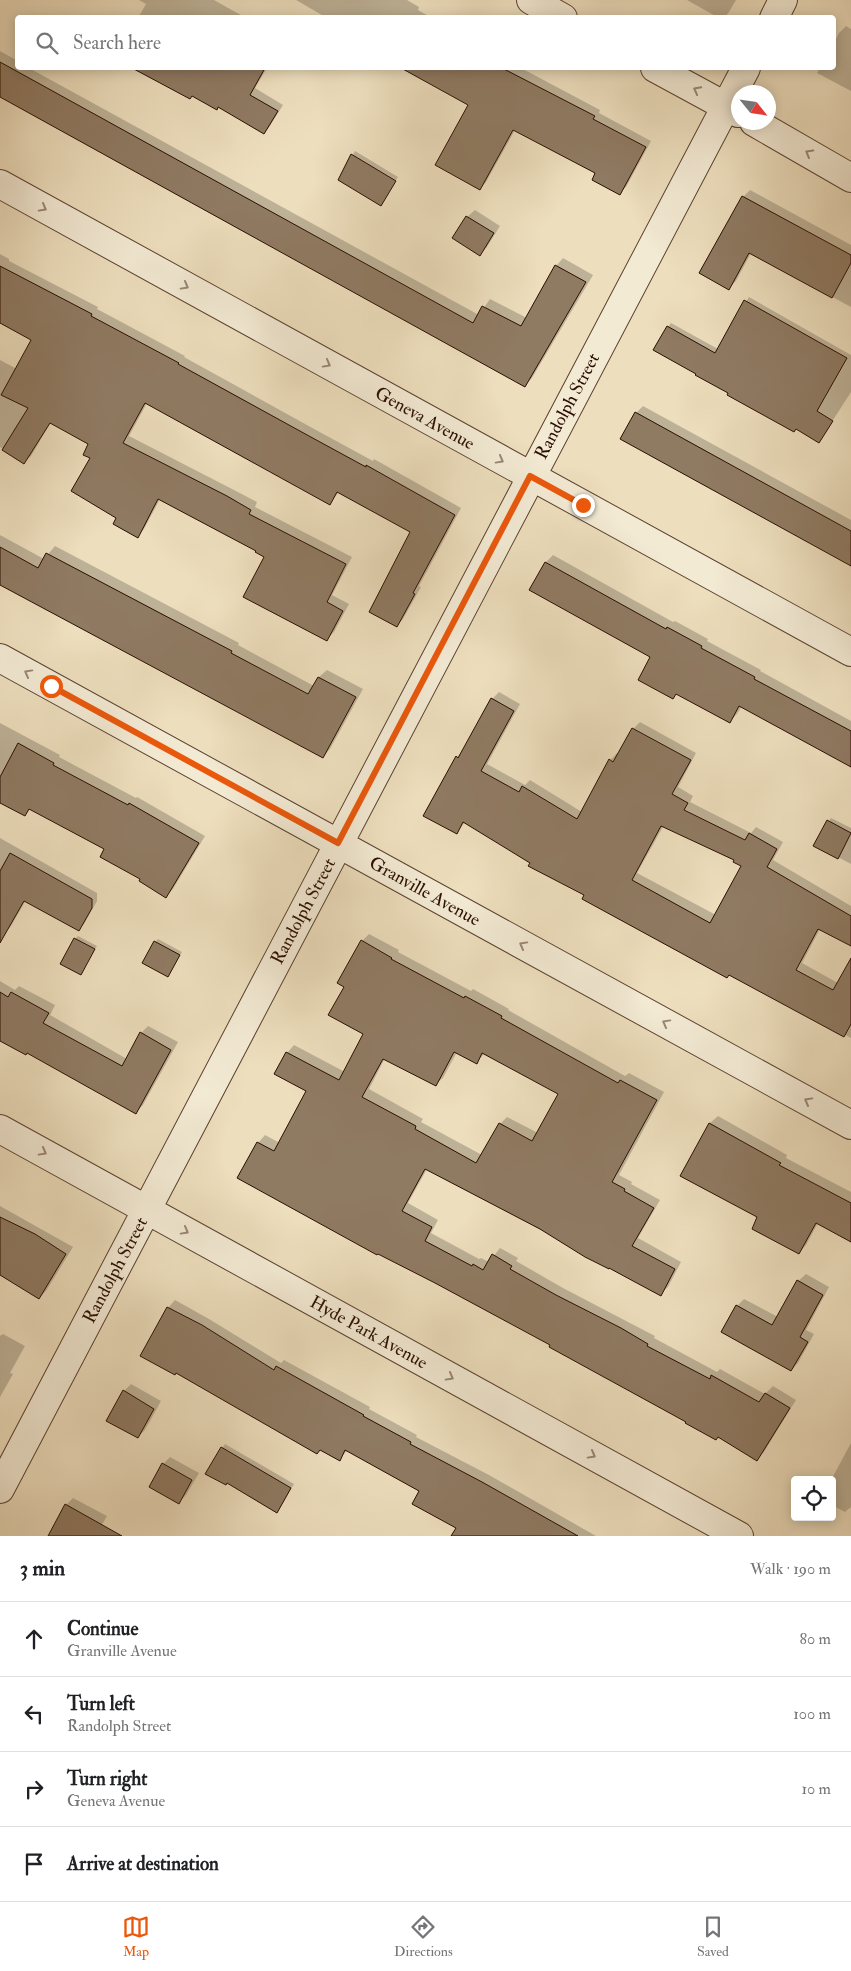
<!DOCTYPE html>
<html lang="en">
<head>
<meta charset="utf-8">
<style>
	body { margin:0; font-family:"IM FELL Double Pica",serif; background:#f6f6f6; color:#202124 }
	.controls { position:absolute; right:15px; bottom:15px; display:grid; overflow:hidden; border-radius:5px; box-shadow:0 2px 12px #0003 }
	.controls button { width:45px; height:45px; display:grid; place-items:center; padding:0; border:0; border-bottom:1px solid #e0e0e0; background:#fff; color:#202124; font:25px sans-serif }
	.compass { position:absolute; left:731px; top:85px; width:45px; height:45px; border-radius:50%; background:#fff; box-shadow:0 2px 12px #0003; rotate:120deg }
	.stop { position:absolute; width:15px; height:15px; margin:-11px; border:4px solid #ea580c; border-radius:50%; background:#fff }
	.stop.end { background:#ea580c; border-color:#fff; box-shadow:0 1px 5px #0008 }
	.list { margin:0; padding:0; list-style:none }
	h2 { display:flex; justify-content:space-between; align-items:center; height:65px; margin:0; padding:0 20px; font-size:21px }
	h2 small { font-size:16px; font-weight:400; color:#757577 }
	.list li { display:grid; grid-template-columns:32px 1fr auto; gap:15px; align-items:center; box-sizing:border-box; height:75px; padding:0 20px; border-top:1px solid #e0e0e0 }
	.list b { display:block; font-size:19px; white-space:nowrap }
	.list p { margin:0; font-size:16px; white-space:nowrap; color:#757577 }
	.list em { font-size:16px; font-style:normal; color:#757577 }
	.icon { flex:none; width:28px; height:28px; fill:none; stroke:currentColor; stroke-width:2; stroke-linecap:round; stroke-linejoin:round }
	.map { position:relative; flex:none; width:851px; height:1536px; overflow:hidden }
	.search { position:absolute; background:#fff; box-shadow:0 2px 12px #0003; left:15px; right:15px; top:15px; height:55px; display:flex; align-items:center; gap:12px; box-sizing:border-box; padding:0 18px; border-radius:5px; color:#757577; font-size:19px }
	.sheet { height:365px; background:#fff }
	nav { display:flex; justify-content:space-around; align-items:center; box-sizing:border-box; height:70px; border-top:1px solid #e0e0e0; background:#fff; font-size:14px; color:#757577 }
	nav a { display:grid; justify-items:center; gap:2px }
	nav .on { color:#ea580c }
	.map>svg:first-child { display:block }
</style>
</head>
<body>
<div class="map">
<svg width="851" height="1536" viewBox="0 0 851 1536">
	<rect width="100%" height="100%" fill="#eddebd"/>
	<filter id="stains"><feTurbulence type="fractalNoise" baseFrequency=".004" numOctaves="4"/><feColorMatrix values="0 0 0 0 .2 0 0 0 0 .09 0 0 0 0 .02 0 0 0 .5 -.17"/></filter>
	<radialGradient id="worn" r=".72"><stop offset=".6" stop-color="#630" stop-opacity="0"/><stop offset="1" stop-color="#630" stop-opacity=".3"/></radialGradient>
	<path fill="#0003" fill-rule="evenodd" d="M 139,0 L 214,0 L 246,18 L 138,18 L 146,4 Z
		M 296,0 L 407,0 L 419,7 L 418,10 L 432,18 L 327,18 Z
		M 687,0 L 736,0 L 729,12 L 724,18 L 719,18 Z
		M 846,26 L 851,29 L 851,91 L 817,73 L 820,68 L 834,68 L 834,43 L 839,33 Z
		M 0,51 L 18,61 L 18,68 L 29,68 L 479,315 L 490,299 L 527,318 L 556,266 L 563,258 L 593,275 L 532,378 L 525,385 L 0,96 Z
		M 132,68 L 267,68 L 255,88 L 283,105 L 270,126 L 264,133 L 219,106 L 217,108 L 193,95 L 190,97 L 136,68 L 135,69 Z
		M 404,68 L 521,68 L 600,110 L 599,113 L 651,141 L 626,187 L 619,193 L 597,173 L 515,130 L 486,182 L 480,189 L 470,105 Z
		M 355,151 L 398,177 L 381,204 L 339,179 Z
		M 750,190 L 851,245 L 851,307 L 751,253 L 736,281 L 729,288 L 743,197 Z
		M 475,210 L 500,226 L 487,247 L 480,254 L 454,238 L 467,217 Z
		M 0,254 L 9,259 L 9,261 L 98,307 L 97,309 L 185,356 L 184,357 L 316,430 L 373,461 L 374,459 L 461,508 L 419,586 L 421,587 L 403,619 L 397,626 L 412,531 L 339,492 L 330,503 L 147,403 L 129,436 L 234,490 L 257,502 L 255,507 L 352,557 L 332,595 L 349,604 L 334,632 L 327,639 L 266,557 L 257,550 L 160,499 L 144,529 L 137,536 L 118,517 L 91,458 L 90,443 L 51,422 L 31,456 L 24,462 L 0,447 L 0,360 L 17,369 L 33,339 L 0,321 Z
		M 749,297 L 851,355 L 851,392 L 819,442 L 668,327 L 671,323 L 718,349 Z
		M 643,406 L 851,520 L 851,565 L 636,413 Z
		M 0,535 L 44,559 L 55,546 L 239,643 L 238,645 L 314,686 L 319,677 L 327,670 L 363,689 L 330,749 L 323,757 L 0,583 Z
		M 553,555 L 673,622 L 675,621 L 708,639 L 707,641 L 761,670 L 760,671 L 851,721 L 851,765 L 742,706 L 737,714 L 730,721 L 677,693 L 672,698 L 652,657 L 531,590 L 546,562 Z
		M 499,692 L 520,704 L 487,764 L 525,785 L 530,780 L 582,812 L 610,760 L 617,753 L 619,754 L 633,729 L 640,722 L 696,753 L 678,787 L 693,796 L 690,802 L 751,833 L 756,827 L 783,842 L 773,860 L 851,906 L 851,945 L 820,929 L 802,963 L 838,983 L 851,960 L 851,1038 L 586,895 L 465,822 L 457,833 L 457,757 L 464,750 L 492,699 ZM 664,825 L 736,859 L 742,866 L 716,915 L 637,873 Z
		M 0,723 L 60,755 L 59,757 L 136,798 L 137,797 L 205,836 L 173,889 L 166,896 L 106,848 L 31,808 L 25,815 L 0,801 Z
		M 831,818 L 851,828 L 851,864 L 815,845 Z
		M 0,838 L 97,893 L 97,901 L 84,924 L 79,929 L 26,900 L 11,926 L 5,932 L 0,928 Z
		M 369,934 L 399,950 L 398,952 L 471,991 L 473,989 L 509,1009 L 508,1010 L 625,1076 L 629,1073 L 664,1092 L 619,1175 L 632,1182 L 631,1184 L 660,1200 L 638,1238 L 681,1262 L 668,1287 L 660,1294 L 427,1169 L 408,1203 L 438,1220 L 431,1233 L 479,1259 L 481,1258 L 489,1262 L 500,1248 L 518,1258 L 516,1261 L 563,1288 L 628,1322 L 655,1336 L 654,1338 L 717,1372 L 720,1369 L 765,1394 L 773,1386 L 796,1400 L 764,1452 L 757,1459 L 718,1436 L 687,1421 L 552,1345 L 239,1178 L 258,1143 L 265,1135 L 280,1143 L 307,1091 L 287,1053 L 294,1045 L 345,1072 L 365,1034 L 345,987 L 362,941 ZM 457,1052 L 477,1062 L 485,1053 L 559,1093 L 538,1133 L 507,1117 L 500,1124 L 482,1155 L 421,1122 L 423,1119 L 369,1089 L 385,1058 L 435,1085 L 443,1078 Z
		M 78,936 L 97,946 L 80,973 L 75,939 Z
		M 158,939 L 182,952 L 168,975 L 155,942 Z
		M 0,981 L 15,990 L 19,986 L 55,1005 L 50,1015 L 127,1059 L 141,1033 L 148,1026 L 178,1042 L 143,1105 L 136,1112 L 27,1052 L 0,1040 Z
		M 718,1116 L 787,1155 L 786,1158 L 851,1192 L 851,1241 L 818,1223 L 806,1245 L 799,1253 L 759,1217 L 682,1176 L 710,1123 Z
		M 0,1206 L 73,1247 L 46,1291 L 39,1298 L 0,1253 Z
		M 806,1274 L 829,1287 L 806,1330 L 814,1334 L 798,1363 L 791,1370 L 737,1306 L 744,1299 L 778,1317 L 798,1281 Z
		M 175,1300 L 209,1319 L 281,1363 L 284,1360 L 370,1407 L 369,1409 L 417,1435 L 416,1437 L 489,1475 L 596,1536 L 456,1536 L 458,1527 L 421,1490 L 348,1450 L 339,1459 L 168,1308 Z
		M 3,1334 L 25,1346 L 10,1373 L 13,1374 L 0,1397 L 0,1336 Z
		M 131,1384 L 161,1401 L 145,1430 L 138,1437 L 124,1391 Z
		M 851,1443 L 851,1507 L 845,1512 L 832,1505 L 832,1480 L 831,1480 Z
		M 225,1444 L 294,1484 L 280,1508 L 228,1482 L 222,1448 Z
		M 170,1457 L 199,1473 L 186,1495 L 179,1502 L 163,1464 Z
		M 73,1498 L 107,1516 L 99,1530 L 110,1536 L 49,1536 L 66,1505 Z"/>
	<path fill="#8f7a62" stroke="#2a0e00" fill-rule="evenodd" d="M 0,62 L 473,323 L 482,306 L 521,326 L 555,265 L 586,282 L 525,387 L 0,97 Z
		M 132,68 L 265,68 L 250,95 L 278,111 L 264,134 L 218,107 L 217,110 L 192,96 L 190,99 Z
		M 401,68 L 502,68 L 595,116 L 593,119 L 646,147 L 620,195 L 592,180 L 595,173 L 513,130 L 480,190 L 435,165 L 468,105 Z
		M 351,154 L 396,181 L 381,206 L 338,180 Z
		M 742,196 L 851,255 L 851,263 L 832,298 L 749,253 L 729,290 L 699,273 Z
		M 466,216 L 494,233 L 480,256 L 452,238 Z
		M 0,266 L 92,314 L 91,316 L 179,363 L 178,364 L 309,436 L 366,467 L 366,465 L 455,515 L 413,593 L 415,594 L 397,627 L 369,612 L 410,532 L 337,492 L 330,505 L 145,403 L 123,443 L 227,496 L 251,510 L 249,514 L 346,564 L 327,602 L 343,611 L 327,641 L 243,597 L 264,557 L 255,552 L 256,551 L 158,499 L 138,538 L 113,524 L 116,518 L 71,491 L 90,458 L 83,455 L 88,444 L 50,423 L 24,464 L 2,450 L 28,408 L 1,395 L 31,340 L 0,323 Z
		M 744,300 L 847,358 L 817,411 L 833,421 L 819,443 L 796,429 L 794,432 L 727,395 L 728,393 L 695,375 L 696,374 L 653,350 L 667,326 L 715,353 Z
		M 635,412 L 851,531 L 851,566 L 620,439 Z
		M 0,547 L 38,568 L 46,553 L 232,651 L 231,653 L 308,694 L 318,677 L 356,697 L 323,758 L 0,585 Z
		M 545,562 L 666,629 L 667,627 L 702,646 L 701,648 L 755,677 L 754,679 L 851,731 L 851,767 L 739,706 L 730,723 L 676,694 L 673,699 L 638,680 L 650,657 L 529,590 Z
		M 491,698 L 514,711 L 481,771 L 519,792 L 522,786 L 577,819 L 609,759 L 613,762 L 632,728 L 691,760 L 672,794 L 688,803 L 684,810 L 745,840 L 749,833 L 777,849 L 767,867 L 851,916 L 851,946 L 818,929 L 796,970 L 833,990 L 851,958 L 851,1024 L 844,1037 L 729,975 L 727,978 L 582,899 L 584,895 L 528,866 L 530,863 L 463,822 L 457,834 L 423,816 L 456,756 L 458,758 ZM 661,826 L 734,860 L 733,862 L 741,866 L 710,923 L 632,880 Z
		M 18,743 L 54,763 L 53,765 L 128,805 L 129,803 L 199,843 L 166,898 L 139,881 L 140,879 L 100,857 L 104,849 L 29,809 L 25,816 L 0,803 L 0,777 Z
		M 827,820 L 851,833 L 838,859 L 813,846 Z
		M 10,853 L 92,899 L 92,908 L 79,931 L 24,901 L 0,943 L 0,871 Z
		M 74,938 L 95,949 L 81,975 L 60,964 Z
		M 361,940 L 392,958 L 391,959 L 464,998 L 465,996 L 502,1016 L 501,1018 L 618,1083 L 620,1080 L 657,1100 L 612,1182 L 625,1189 L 624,1191 L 654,1208 L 632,1246 L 675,1269 L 661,1296 L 609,1268 L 609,1269 L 585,1257 L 540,1229 L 425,1169 L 402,1211 L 432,1227 L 425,1241 L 472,1266 L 473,1264 L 483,1270 L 492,1254 L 512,1266 L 510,1269 L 556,1295 L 621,1328 L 648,1344 L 647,1346 L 710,1379 L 711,1375 L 759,1402 L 765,1393 L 790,1408 L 757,1461 L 718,1437 L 716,1440 L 685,1423 L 686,1422 L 549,1347 L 550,1345 L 435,1283 L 378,1254 L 377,1255 L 237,1178 L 257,1142 L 274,1151 L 306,1091 L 274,1074 L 286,1052 L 339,1080 L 363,1034 L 328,1015 L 344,987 L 337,983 ZM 454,1052 L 477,1064 L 482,1053 L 558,1094 L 532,1141 L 499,1123 L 476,1163 L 415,1129 L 416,1126 L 362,1097 L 383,1059 L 436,1086 Z
		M 154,941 L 180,955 L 168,977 L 142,963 Z
		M 0,992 L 8,997 L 11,992 L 49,1013 L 43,1023 L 122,1066 L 140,1032 L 171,1050 L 136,1114 L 27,1053 L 26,1055 L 0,1041 Z
		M 709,1123 L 781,1163 L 779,1165 L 851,1203 L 851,1242 L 816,1223 L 799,1254 L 752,1229 L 757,1217 L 680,1176 Z
		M 0,1217 L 35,1234 L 66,1254 L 39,1299 L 0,1275 Z
		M 797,1280 L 823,1295 L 800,1337 L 808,1342 L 791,1371 L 721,1332 L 736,1305 L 772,1325 Z
		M 167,1307 L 202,1325 L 274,1370 L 276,1366 L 364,1415 L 363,1416 L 411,1442 L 410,1444 L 482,1482 L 578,1536 L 451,1536 L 456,1528 L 412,1504 L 419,1491 L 345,1450 L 340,1461 L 320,1450 L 317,1454 L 176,1373 L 175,1375 L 140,1356 Z
		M 123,1390 L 154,1409 L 138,1438 L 106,1421 Z
		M 221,1447 L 291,1488 L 277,1513 L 227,1483 L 226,1485 L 205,1474 Z
		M 162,1463 L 192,1480 L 179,1504 L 149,1487 Z
		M 65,1504 L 122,1536 L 48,1536 Z"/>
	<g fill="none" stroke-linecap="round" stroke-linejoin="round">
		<defs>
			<path id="minor" d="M 531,0 L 563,18
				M 774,18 L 783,0
				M 655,68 L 738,113
				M 754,122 L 851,178
				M 0,184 L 851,652
				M 0,658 L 851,1125
				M 0,1129 L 739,1536
				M 0,1489 L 746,68"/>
		</defs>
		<use href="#minor" stroke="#5b422f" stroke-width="30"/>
		<use href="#minor" stroke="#f3ead4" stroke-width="28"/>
	</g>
	<defs><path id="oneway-chevron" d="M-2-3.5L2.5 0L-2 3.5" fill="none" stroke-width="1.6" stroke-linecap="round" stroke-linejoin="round" transform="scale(1.25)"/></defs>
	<g stroke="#998775">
		<use href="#oneway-chevron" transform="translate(697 90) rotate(-152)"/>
		<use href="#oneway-chevron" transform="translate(809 153) rotate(-150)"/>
		<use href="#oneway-chevron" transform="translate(43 208) rotate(29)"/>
		<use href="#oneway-chevron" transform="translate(185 286) rotate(29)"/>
		<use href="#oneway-chevron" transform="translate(327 364) rotate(29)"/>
		<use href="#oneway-chevron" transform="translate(500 460) rotate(29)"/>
		<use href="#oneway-chevron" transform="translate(28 673) rotate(-151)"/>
		<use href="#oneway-chevron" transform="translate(523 945) rotate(-151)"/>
		<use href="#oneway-chevron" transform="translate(666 1023) rotate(-151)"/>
		<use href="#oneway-chevron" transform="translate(808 1101) rotate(-151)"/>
		<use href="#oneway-chevron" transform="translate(43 1152) rotate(29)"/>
		<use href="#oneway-chevron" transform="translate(185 1231) rotate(29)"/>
		<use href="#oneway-chevron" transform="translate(450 1377) rotate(29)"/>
		<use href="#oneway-chevron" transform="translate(592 1455) rotate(29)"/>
	</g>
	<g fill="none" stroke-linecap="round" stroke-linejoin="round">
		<path stroke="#ea580c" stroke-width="6" d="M 51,686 L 338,843 L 530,476 L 583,505"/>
	</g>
	<g text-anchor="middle" stroke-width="4" stroke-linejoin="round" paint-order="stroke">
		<g font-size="18" fill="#2a0e00" stroke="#f3ead4">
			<text transform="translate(567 406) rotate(-62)" y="6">Randolph Street</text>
			<text transform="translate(425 418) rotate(29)" y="6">Geneva Avenue</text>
			<text transform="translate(425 891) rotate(29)" y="6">Granville Avenue</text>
			<text transform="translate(303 911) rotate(-62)" y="6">Randolph Street</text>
			<text transform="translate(115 1270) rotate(-62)" y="6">Randolph Street</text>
			<text transform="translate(369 1332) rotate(29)" y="6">Hyde Park Avenue</text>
		</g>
	</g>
	<rect width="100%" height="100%" filter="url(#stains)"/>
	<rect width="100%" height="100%" fill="url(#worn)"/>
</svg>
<div class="controls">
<button><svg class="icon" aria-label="locate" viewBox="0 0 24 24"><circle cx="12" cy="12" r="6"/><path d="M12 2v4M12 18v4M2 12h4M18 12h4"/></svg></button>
</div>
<svg class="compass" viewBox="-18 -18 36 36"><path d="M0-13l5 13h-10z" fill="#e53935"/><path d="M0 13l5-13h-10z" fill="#757577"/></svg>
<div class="stop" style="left:51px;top:686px"></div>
<div class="stop end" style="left:583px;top:505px"></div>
<div class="search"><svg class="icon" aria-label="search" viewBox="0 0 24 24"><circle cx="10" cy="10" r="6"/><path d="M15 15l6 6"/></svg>Search here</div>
</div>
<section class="sheet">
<h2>3 min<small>Walk · 190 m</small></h2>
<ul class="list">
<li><svg class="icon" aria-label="ahead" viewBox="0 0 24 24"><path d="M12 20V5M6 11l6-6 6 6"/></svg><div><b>Continue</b><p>Granville Avenue</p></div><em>80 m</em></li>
<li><svg class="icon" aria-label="left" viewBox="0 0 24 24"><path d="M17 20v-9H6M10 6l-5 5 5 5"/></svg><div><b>Turn left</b><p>Randolph Street</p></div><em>100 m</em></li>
<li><svg class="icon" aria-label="right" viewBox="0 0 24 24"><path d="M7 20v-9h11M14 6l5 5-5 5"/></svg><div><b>Turn right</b><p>Geneva Avenue</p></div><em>10 m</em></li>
<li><svg class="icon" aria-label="arrive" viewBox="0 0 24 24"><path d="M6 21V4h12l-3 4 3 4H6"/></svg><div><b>Arrive at destination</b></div></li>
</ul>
</section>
<nav>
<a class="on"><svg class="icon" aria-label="map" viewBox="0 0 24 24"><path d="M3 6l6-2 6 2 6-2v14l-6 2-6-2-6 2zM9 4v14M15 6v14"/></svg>Map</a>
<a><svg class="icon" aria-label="directions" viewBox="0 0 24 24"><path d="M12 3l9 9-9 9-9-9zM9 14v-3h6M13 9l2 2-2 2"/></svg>Directions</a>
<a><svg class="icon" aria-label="saved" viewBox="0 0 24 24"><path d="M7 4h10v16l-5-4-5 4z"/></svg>Saved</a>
</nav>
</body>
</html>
